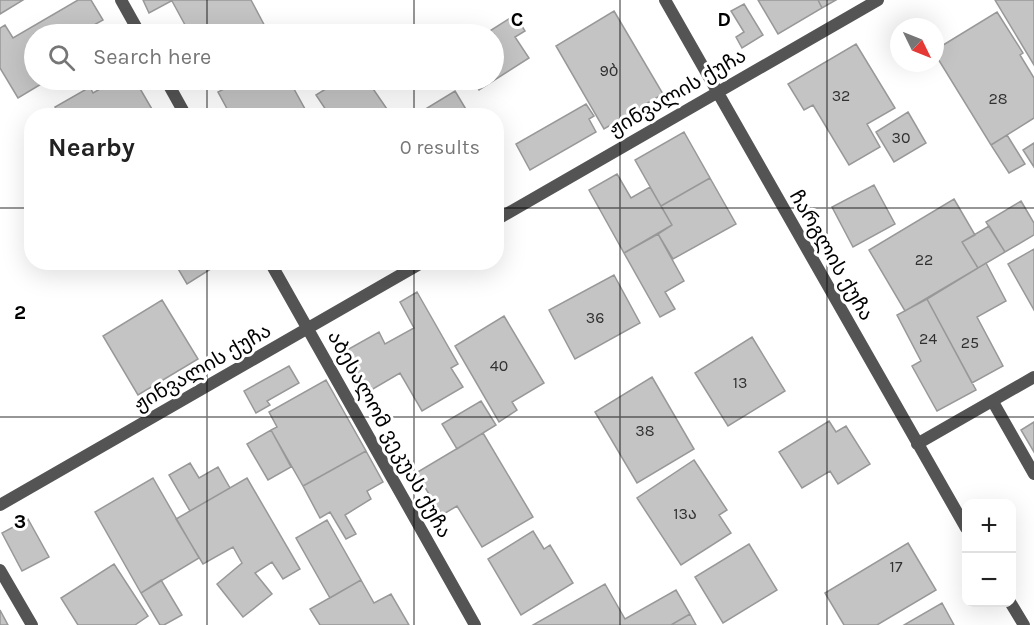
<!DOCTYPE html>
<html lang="en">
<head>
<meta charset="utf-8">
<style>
	body { margin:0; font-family:Karla,"Noto Sans Georgian",sans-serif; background:#f2f2f2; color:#222 }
	.controls { position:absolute; right:18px; bottom:18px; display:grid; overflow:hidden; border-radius:12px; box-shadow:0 6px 24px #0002 }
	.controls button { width:54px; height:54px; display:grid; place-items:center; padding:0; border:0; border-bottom:2px solid #e0e0e0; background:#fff; color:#222; font:30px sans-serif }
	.compass { position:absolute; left:890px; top:18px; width:54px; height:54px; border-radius:50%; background:#fff; box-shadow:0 6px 24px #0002; rotate:133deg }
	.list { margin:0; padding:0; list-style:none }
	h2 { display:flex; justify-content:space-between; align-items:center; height:78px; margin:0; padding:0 24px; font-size:26px }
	h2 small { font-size:20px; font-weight:400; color:#767676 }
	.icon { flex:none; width:33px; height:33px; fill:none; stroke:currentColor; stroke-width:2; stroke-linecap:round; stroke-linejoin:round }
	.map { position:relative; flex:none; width:1034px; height:625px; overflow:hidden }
	.search { position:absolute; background:#fff; box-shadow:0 6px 24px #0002; left:24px; top:24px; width:480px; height:66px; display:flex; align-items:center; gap:15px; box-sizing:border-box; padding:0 21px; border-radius:33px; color:#767676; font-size:22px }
	.panel { position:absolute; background:#fff; box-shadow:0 6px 24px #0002; left:24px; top:108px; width:480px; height:162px; border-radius:24px }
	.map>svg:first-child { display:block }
</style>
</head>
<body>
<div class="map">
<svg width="1034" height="625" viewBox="0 0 1034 625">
	<rect width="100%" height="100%" fill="#fff"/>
	<path fill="#c4c4c4" stroke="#989898" stroke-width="1.5" d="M 0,0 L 23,0 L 0,14 Z
		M 78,0 L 91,0 L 103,20 L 78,34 L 34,34 L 34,80 L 48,80 L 18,98 L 0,68 L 0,28 L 5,25 L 13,38 Z
		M 143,0 L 173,0 L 149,13 Z
		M 173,0 L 251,0 L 269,34 L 190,34 L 172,1 Z
		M 758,0 L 818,0 L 822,8 L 778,34 Z
		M 818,0 L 836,0 L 822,8 Z
		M 995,0 L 1034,0 L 1034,65 Z
		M 744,4 L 763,35 L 742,48 L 736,37 L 744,32 L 731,11 Z
		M 614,11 L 663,94 L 604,129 L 556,46 Z
		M 997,12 L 1023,53 L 1020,55 L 1034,78 L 1034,118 L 991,145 L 935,54 L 935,50 Z
		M 515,15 L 525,31 L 515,37 L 529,58 L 479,90 L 473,80 L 494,80 L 494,34 L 485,34 Z
		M 856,44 L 895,108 L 867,124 L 880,147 L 849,165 L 813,105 L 804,110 L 788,84 Z
		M 116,80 L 135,80 L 156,116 L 60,116 L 55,107 L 90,87 L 93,93 Z
		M 241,80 L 289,80 L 305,109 L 293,116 L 231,116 L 218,92 Z
		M 340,80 L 367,80 L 387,109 L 376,116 L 330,116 L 316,95 Z
		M 455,91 L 470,116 L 414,116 Z
		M 586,104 L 594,116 L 589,119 L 596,132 L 530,170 L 516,144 Z
		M 908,112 L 926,143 L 894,162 L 876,132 Z
		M 684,132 L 710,178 L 661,206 L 635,160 Z
		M 1007,135 L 1025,164 L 1009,173 L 991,145 Z
		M 1034,143 L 1034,167 L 1023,150 Z
		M 617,174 L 631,198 L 650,187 L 672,225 L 624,253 L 589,190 Z
		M 710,178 L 736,224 L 673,259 L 658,234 L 672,225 L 661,206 Z
		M 874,185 L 895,224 L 853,247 L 832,207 Z
		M 954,199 L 975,235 L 962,242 L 978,268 L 905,311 L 869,250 Z
		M 1021,201 L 1034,223 L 1034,235 L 1005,252 L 986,222 Z
		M 989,226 L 1005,252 L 978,268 L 962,242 Z
		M 658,234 L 684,281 L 665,292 L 675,309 L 660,317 L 624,253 Z
		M 1034,249 L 1034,310 L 1008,264 Z
		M 174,262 L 222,262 L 187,284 Z
		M 986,263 L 1006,301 L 977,317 L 1003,366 L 972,383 L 927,299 Z
		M 614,275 L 640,323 L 575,359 L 549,310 Z
		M 417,292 L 458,364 L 451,368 L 463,387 L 422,411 L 400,373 L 361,396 L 338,355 L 379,332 L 385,344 L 414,328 L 400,302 Z
		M 927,299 L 976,390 L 937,411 L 912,366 L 921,361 L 897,315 Z
		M 162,300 L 198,359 L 138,395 L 103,336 Z
		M 504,316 L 544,383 L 512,402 L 517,410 L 499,422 L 455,346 Z
		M 752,337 L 785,391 L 728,426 L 695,373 Z
		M 289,366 L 299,383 L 267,401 L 270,405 L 256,413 L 244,391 Z
		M 652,377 L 694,449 L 637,483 L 595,412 Z
		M 326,380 L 366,451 L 303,486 L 271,430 L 277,427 L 269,412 Z
		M 481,401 L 496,425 L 457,449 L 442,424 Z
		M 829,421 L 836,432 L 846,426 L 870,464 L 838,484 L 830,471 L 802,488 L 779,452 Z
		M 1034,422 L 1034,452 L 1021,430 Z
		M 271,430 L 291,467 L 268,480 L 247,444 Z
		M 483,433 L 533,517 L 482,547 L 457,506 L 442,515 L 416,473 Z
		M 366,451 L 383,482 L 367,491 L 371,499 L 345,515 L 356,534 L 346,539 L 330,512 L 320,518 L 303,486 Z
		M 694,460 L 727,510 L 719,515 L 731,533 L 681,565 L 637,498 Z
		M 190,463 L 199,478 L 218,467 L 230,488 L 190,511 L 169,475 Z
		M 153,478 L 199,558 L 141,593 L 95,512 Z
		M 247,478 L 300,569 L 283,579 L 272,562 L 255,573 L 272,594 L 243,617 L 217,584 L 242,563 L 233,547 L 203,564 L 176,519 Z
		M 28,519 L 49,557 L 22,571 L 2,533 Z
		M 327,520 L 361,580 L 330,598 L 296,538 Z
		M 533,531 L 544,549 L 550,545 L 573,583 L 521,615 L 488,559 Z
		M 908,543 L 936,590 L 877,625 L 844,625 L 825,593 Z
		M 749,544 L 777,590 L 723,623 L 695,577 Z
		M 114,564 L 148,616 L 135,625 L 78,625 L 61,598 Z
		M 161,580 L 182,615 L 164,625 L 160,625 L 141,593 Z
		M 361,580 L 374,603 L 391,594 L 409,625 L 320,625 L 310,609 Z
		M 605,584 L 625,619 L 676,590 L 690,614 L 671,625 L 533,625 Z
		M 942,603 L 954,625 L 904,625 Z
		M 0,610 L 8,625 L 0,625 Z
		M 690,614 L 696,625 L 671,625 Z"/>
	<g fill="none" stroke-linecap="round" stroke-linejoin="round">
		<path stroke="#545454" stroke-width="12" d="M 993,402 L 1034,474"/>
		<path stroke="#545454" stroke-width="12" d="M 121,0 L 140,34
			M 665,0 L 966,528
			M 166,80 L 186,116
			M 496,220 L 878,0
			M 270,262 L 475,625
			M 917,444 L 1034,377
			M 0,505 L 423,262
			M 0,570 L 32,625
			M 1010,602 L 1024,625"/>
	</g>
	<path fill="none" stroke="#000" stroke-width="1.5" stroke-opacity="0.55" d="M 207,0 L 207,34M 414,0 L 414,34M 620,0 L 620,625M 827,0 L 827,625M 207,80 L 207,116M 414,80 L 414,116M 0,208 L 32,208M 496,208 L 1034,208M 207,262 L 207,625M 414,262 L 414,625M 0,417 L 1034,417"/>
	<g text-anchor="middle" stroke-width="6" stroke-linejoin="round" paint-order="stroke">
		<g font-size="16" fill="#313131">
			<text x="609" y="76">9ბ</text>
			<text x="841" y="101">32</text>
			<text x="998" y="104">28</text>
			<text x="901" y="143">30</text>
			<text x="924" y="265">22</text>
			<text x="595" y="323">36</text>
			<text x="928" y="344">24</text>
			<text x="970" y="348">25</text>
			<text x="499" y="371">40</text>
			<text x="740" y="388">13</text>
			<text x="645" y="436">38</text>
			<text x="685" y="519">13ა</text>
			<text x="896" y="572">17</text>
		</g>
		<g font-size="20" fill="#000" stroke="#fff">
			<text transform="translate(677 92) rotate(-30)" y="7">ჟინვალის ქუჩა</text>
			<text transform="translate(832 255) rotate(60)" y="7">ჩარგლის ქუჩა</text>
			<text transform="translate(202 367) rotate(-30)" y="7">ჟინვალის ქუჩა</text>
			<text transform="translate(390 434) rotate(61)" y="7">აბესალომ ვეკუას ქუჩა</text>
		</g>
	</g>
	<g font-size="20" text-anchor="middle" font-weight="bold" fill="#000" stroke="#fff" stroke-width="6" stroke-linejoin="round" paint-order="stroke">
		<text x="517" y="26">C</text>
		<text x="724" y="26">D</text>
		<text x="20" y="319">2</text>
		<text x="20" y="528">3</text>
	</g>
</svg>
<div class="controls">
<button>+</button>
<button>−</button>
</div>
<svg class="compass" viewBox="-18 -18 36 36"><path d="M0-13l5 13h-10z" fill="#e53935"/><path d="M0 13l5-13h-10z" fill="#767676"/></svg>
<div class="search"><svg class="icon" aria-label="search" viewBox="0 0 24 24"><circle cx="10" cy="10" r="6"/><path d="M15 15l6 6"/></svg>Search here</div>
<section class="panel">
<h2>Nearby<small>0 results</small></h2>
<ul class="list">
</ul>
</section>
</div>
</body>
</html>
